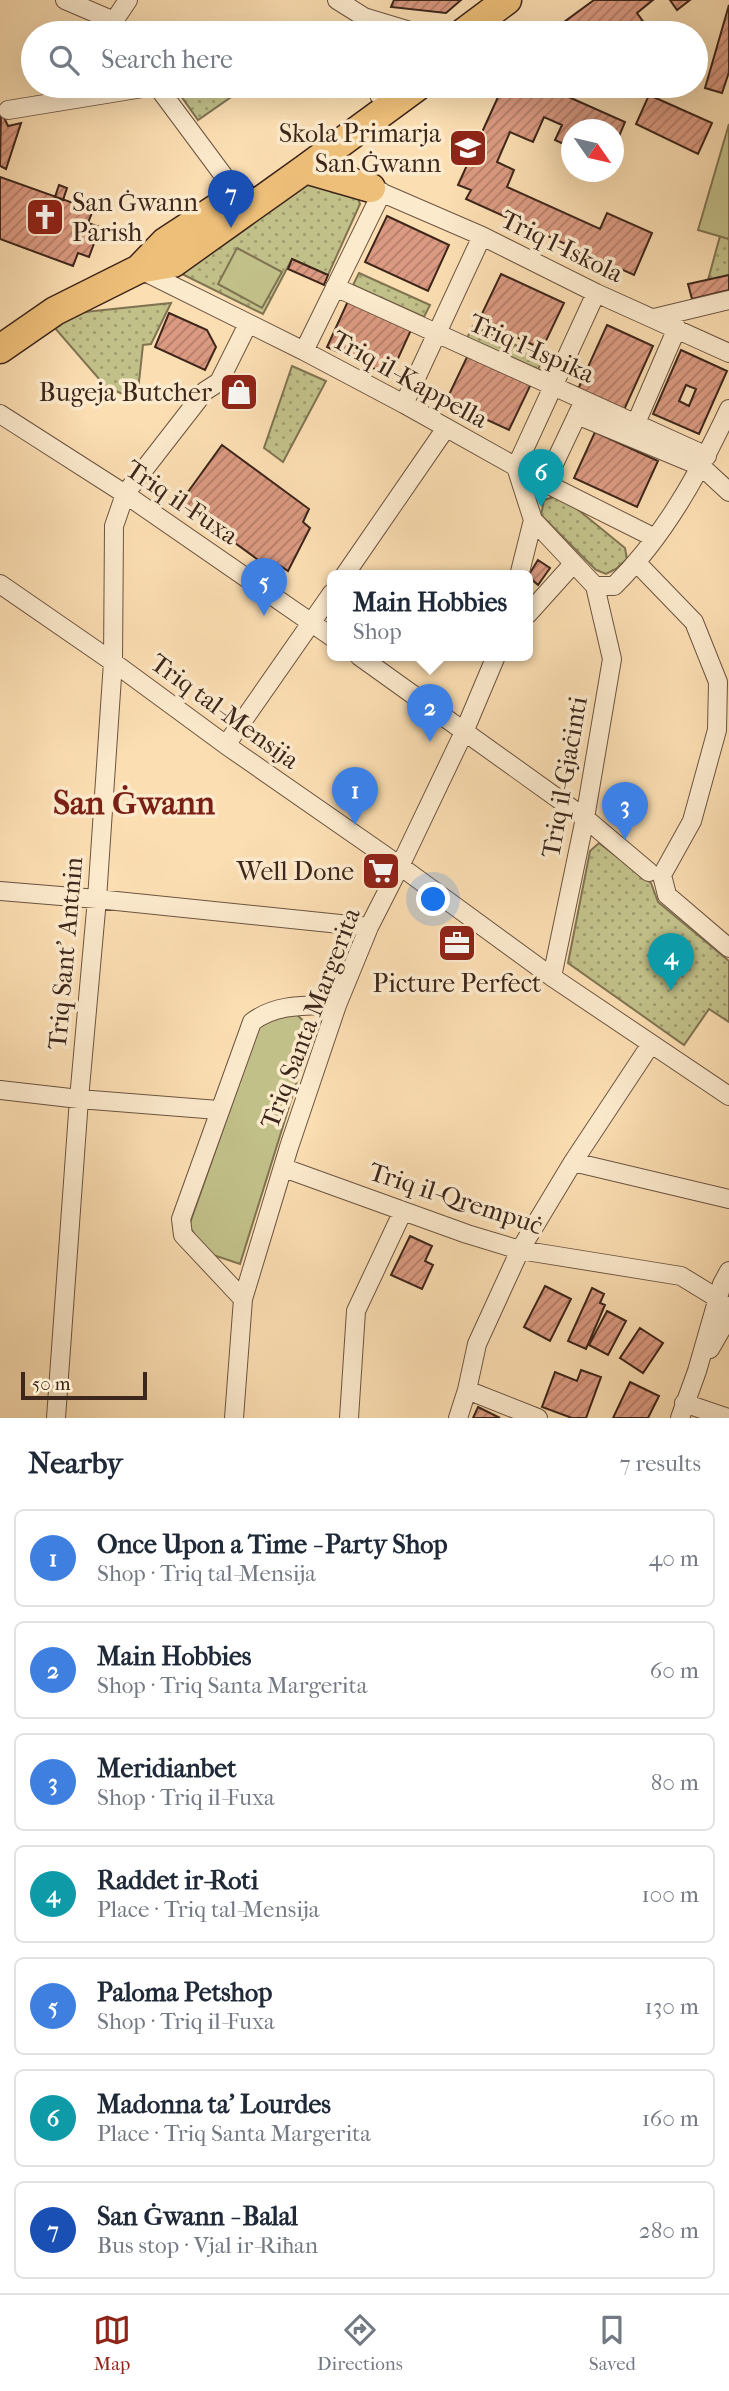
<!DOCTYPE html>
<html lang="en">
<head>
<meta charset="utf-8">
<style>
	body { margin:0; font-family:"IM FELL French Canon",serif; background:#f2f2f3; color:#1f2937 }
	.compass { position:absolute; left:561px; top:119px; width:63px; height:63px; border-radius:50%; background:#fff; box-shadow:0 7px 28px #0002; rotate:124deg }
	.scale { position:absolute; left:21px; bottom:18px; width:126px; box-sizing:border-box; padding-left:7px; border:4px solid #3d261b; border-top:0; font-size:19px; line-height:24px; white-space:nowrap; color:#3d261b; -webkit-text-stroke:5px #fceacd; paint-order:stroke }
	.you { position:absolute; left:434px; top:900px; width:24px; height:24px; margin:-18px; border:5px solid #fff; border-radius:50%; background:#1a73e8; box-shadow:0 0 0 10px #1a73e833 }
	.badge { display:grid; place-items:center; width:46px; height:46px; border-radius:50%; background:#8f2418; color:#fff; font-size:23px; font-weight:700 }
	.pin { position:absolute; translate:-50% -58px; filter:drop-shadow(0 2px 4px #0008) }
	.pin::after { content:''; position:absolute; top:37px; width:24px; height:21px; background:inherit; clip-path:polygon(0 0,100% 0,50% 100%) }
	.popup { position:absolute; left:327px; top:570px; width:206px; height:91px; box-sizing:border-box; display:grid; place-content:center; border-radius:10px; background:#fff; filter:drop-shadow(0 2px 5px #0005); font-size:23px; white-space:nowrap; color:#747a83 }
	.popup b { font-size:26px; color:#1f2937 }
	.popup::after { content:''; position:absolute; left:50%; top:100%; margin-left:-14px; border:14px solid transparent; border-top-color:#fff }
	.list { margin:0; padding:0; list-style:none }
	h2 { display:flex; justify-content:space-between; align-items:center; height:91px; margin:0; padding:0 28px; font-size:30px }
	h2 small { font-size:23px; font-weight:400; color:#747a83 }
	.list li { display:grid; grid-template-columns:46px 1fr auto; gap:21px; align-items:center; box-sizing:border-box; height:98px; margin:0 14px 14px; padding:0 14px; border:2px solid #e0e1e3; border-radius:10px }
	.list b { display:block; font-size:26px; white-space:nowrap }
	.list p { margin:0; font-size:23px; white-space:nowrap; color:#747a83 }
	.list em { font-size:23px; font-style:normal; color:#747a83 }
	.icon { flex:none; width:38px; height:38px; fill:none; stroke:currentColor; stroke-width:2; stroke-linecap:round; stroke-linejoin:round }
	.map { position:relative; flex:none; width:729px; height:1418px; overflow:hidden }
	.search { position:absolute; background:#fff; box-shadow:0 7px 28px #0002; left:21px; right:21px; top:21px; height:77px; display:flex; align-items:center; gap:18px; box-sizing:border-box; padding:0 24px; border-radius:38px; color:#747a83; font-size:26px }
	.sheet { height:875px; background:#fff }
	nav { display:flex; justify-content:space-around; align-items:center; box-sizing:border-box; height:98px; border-top:2px solid #e0e1e3; background:#fff; font-size:19px; color:#747a83 }
	nav a { display:grid; justify-items:center; gap:4px }
	nav .on { color:#8f2418 }
	.map>svg:first-child { display:block }
</style>
</head>
<body>
<div class="map">
<svg width="729" height="1418" viewBox="0 0 729 1418">
	<defs>
		<pattern id="grass-dots" width="8" height="8" patternUnits="userSpaceOnUse" patternTransform="scale(1.75)"><rect width="8" height="8" fill="#c2c089"/><path d="M2 2h.1M6 6h.1" fill="none" stroke="#9f9c6f" stroke-width="1.8" stroke-linecap="round"/></pattern>
		<pattern id="building-hatch" width="6" height="6" patternUnits="userSpaceOnUse" patternTransform="scale(1.75)"><rect width="6" height="6" fill="#db9a81"/><path d="M-1 1l2-2M0 6l6-6M5 7l2-2" fill="none" stroke="#b37d69"/></pattern>
	</defs>
	<rect width="100%" height="100%" fill="#fbdeb2"/>
	<filter id="stains"><feTurbulence type="fractalNoise" baseFrequency=".00286" numOctaves="4"/><feColorMatrix values="0 0 0 0 .2 0 0 0 0 .09 0 0 0 0 .02 0 0 0 .5 -.17"/></filter>
	<radialGradient id="worn" r=".72"><stop offset=".6" stop-color="#630" stop-opacity="0"/><stop offset="1" stop-color="#630" stop-opacity=".3"/></radialGradient>
	<path fill="url(#grass-dots)" stroke="#807352" stroke-width="2" d="M 180,86 L 247,86 L 198,120 L 176,89 Z
		M 332,184 L 357,196 L 360,204 L 328,275 L 292,259 L 263,314 L 182,274 L 306,185 Z
		M 720,236 L 729,239 L 729,275 L 708,280 Z
		M 359,273 L 430,305 L 424,317 L 353,285 Z
		M 171,303 L 151,344 L 143,345 L 137,400 L 106,387 L 54,327 L 75,313 Z
		M 473,326 L 543,357 L 538,370 L 467,338 Z
		M 292,366 L 326,381 L 283,462 L 264,448 Z
		M 560,495 L 625,548 L 627,559 L 616,569 L 606,574 L 596,570 L 541,515 L 544,500 Z
		M 599,843 L 651,883 L 658,902 L 729,961 L 729,1022 L 709,1009 L 684,1045 L 568,963 L 590,851 Z"/>
	<path fill="#c2c089" stroke="#807352" stroke-width="2" d="M 729,124 L 729,239 L 698,230 Z
		M 237,248 L 282,272 L 262,308 L 218,284 Z
		M 293,1011 L 313,1030 L 240,1264 L 207,1253 L 189,1226 L 260,1023 Z"/>
	<path fill="url(#building-hatch)" stroke="#3d261b" stroke-width="2" fill-rule="evenodd" d="M 394,0 L 461,0 L 446,13 L 391,7 Z
		M 594,0 L 653,0 L 637,13 L 650,31 L 646,33 L 549,33 Z
		M 670,0 L 690,0 L 677,10 Z
		M 729,5 L 729,72 L 722,93 L 705,88 Z
		M 503,86 L 544,86 L 625,122 L 614,148 L 614,130 L 572,130 L 572,148 L 555,140 L 562,125 L 544,117 L 533,142 L 510,132 L 497,162 L 514,170 L 507,187 L 600,229 L 607,213 L 652,233 L 634,275 L 466,199 L 471,190 L 458,185 Z
		M 649,95 L 712,123 L 698,154 L 636,124 Z
		M 1,111 L 8,126 L 21,123 L 6,169 L 0,166 Z
		M 0,177 L 93,210 L 88,223 L 100,227 L 89,257 L 78,253 L 73,266 L 0,239 Z
		M 59,185 L 67,188 L 63,200 L 55,197 Z
		M 387,216 L 449,245 L 428,291 L 365,262 Z
		M 292,259 L 328,275 L 324,285 L 288,269 Z
		M 501,274 L 564,303 L 542,349 L 479,320 Z
		M 729,275 L 729,290 L 692,299 L 688,284 Z
		M 348,301 L 411,330 L 390,376 L 327,347 Z
		M 169,313 L 207,330 L 216,347 L 205,370 L 155,347 Z
		M 607,325 L 653,346 L 624,410 L 578,389 Z
		M 681,350 L 727,371 L 699,434 L 653,414 ZM 686,385 L 696,389 L 689,406 L 679,401 Z
		M 468,355 L 531,384 L 509,430 L 446,401 Z
		M 595,432 L 658,461 L 637,507 L 574,478 Z
		M 222,445 L 309,509 L 303,522 L 310,528 L 288,571 L 276,563 L 272,570 L 180,503 Z
		M 538,560 L 550,568 L 538,585 L 528,576 Z
		M 410,1236 L 432,1246 L 425,1261 L 433,1265 L 422,1289 L 391,1275 Z
		M 545,1286 L 571,1299 L 550,1341 L 524,1327 Z
		M 592,1288 L 604,1294 L 600,1303 L 605,1305 L 586,1349 L 568,1341 Z
		M 607,1311 L 626,1321 L 608,1355 L 589,1345 Z
		M 640,1328 L 663,1343 L 643,1373 L 620,1358 Z
		M 581,1370 L 601,1377 L 586,1418 L 572,1418 L 542,1407 L 555,1372 L 577,1381 Z
		M 630,1382 L 659,1396 L 648,1418 L 613,1418 Z
		M 478,1407 L 500,1418 L 473,1418 Z"/>
	<g fill="none" stroke-linecap="round" stroke-linejoin="round">
		<defs>
			<path id="street" d="M 65,0 L 114,21 L 122,33
				M 337,0 L 364,17 L 417,33
				M 114,21 L 128,0
				M 157,86 L 238,195
				M 377,86 L 379,95
				M 8,110 L 155,86
				M 371,188 L 482,236 L 596,293 L 729,353
				M 139,269 L 304,351 L 404,404 L 545,483 L 655,538
				M 335,287 L 707,456
				M 654,318 L 729,300
				M 304,351 L 382,192
				M 404,404 L 482,236
				M 0,414 L 125,494 L 332,637
				M 577,415 L 702,467 L 729,492
				M 636,423 L 677,328
				M 516,467 L 596,293
				M 516,467 L 533,520 L 519,576
				M 545,483 L 581,407
				M 533,520 L 595,586 L 614,586 C 664,537 699,473 729,409
				M 637,563 L 694,622 L 718,682 L 717,730 L 692,821 L 662,875 L 667,895 L 729,948
				M 344,576 L 446,428
				M 0,584 L 113,662 L 226,745 L 400,866 L 552,977 L 729,1096
				M 528,614 L 573,564
				M 359,656 L 585,818 L 649,872
				M 226,745 L 332,593
				M 0,891 L 97,899 L 369,927
				M 552,977 L 585,818 L 612,659 L 595,586
				M 0,1090 L 79,1099 L 218,1110
				M 573,1162 L 729,1199
				M 284,1168 L 467,1234 L 520,1250 L 681,1276 L 717,1298 L 729,1310
				M 243,1299 L 183,1235 L 181,1219 L 252,1022 C 277,1003 306,1006 337,1005
				M 710,1349 L 729,1316
				M 467,1390 L 538,1418
				M 684,1403 L 728,1418
				M 56,1418 L 79,1099 L 97,899 L 113,662 L 114,526 L 125,494 L 205,391 L 219,382 L 248,324
				M 234,1418 L 243,1299 L 289,1147 L 337,1005 L 369,927 L 400,866 L 464,732 L 496,656
				M 349,1418 L 356,1311 L 403,1211
				M 458,1418 L 467,1390 L 477,1344 L 520,1250 L 573,1162 L 651,1044
				M 680,1418 L 697,1371 L 722,1284 L 729,1271"/>
			<path id="primary" d="M 463,33 L 507,0
				M 305,169 L 371,188
				M 139,269 L 165,242 L 240,193
				M 0,349 L 55,311 L 139,269 L 173,263 L 305,169 L 418,86"/>
		</defs>
		<use href="#street" stroke="#6c5441" stroke-width="20"/>
		<use href="#primary" stroke="#3d261b" stroke-width="31"/>
		<use href="#street" stroke="#fceacd" stroke-width="18"/>
		<use href="#primary" stroke="#eebf79" stroke-width="28"/>
	</g>
	<defs>
		<symbol id="school-square" viewBox="-11 -11 22 22"><rect x="-9" y="-9" width="18" height="18" rx="4" fill="#8f2418" stroke="#fceacd"/><path d="M0-5L7-2L0 1L-7-2ZM-4 1L0 2.5L4 1V4Q0 6-4 4Z" fill="#fff"/></symbol>
		<symbol id="church-square" viewBox="-11 -11 22 22"><rect x="-9" y="-9" width="18" height="18" rx="4" fill="#8f2418" stroke="#fceacd"/><path d="M-1.2-6h2.4v3.5h3.3v2.4h-3.3V6h-2.4V-.1h-3.3v-2.4h3.3Z" fill="#fff"/></symbol>
		<symbol id="shop-square" viewBox="-11 -11 22 22"><rect x="-9" y="-9" width="18" height="18" rx="4" fill="#8f2418" stroke="#fceacd"/><path d="M-5-2.5h2.3a2.7 3.5 0 0 1 5.4 0H5L5.5 6h-11ZM-1.5-2.5h3a1.5 2.3 0 0 0-3 0Z" fill="#fff"/></symbol>
		<symbol id="supermarket-square" viewBox="-11 -11 22 22"><rect x="-9" y="-9" width="18" height="18" rx="4" fill="#8f2418" stroke="#fceacd"/><path d="M-6-5.5h2.5l.6 2H6L4.5 2H-2.5L-4.4-4H-6ZM-1.5 3.2a1.3 1.3 0 1 0 .1 0ZM3 3.2a1.3 1.3 0 1 0 .1 0Z" fill="#fff"/></symbol>
		<symbol id="office-square" viewBox="-11 -11 22 22"><rect x="-9" y="-9" width="18" height="18" rx="4" fill="#8f2418" stroke="#fceacd"/><path d="M-6-3h4V-5.5h4V-3h4V5H-6ZM-1-4.5V-3h2v-1.5ZM-6 0V1H6V0Z" fill="#fff"/></symbol>
	</defs>
	<g fill-rule="evenodd">
		<use href="#school-square" x="446" y="126" width="44" height="44"/>
		<use href="#church-square" x="23" y="195" width="44" height="44"/>
		<use href="#shop-square" x="217" y="370" width="44" height="44"/>
		<use href="#supermarket-square" x="359" y="849" width="44" height="44"/>
		<use href="#office-square" x="435" y="921" width="44" height="44"/>
	</g>
	<g text-anchor="middle" stroke-width="7" stroke-linejoin="round" paint-order="stroke">
		<g font-size="26" fill="#3d261b" stroke="#fceacd" text-anchor="end">
			<text x="441" y="142">Skola Primarja<tspan x="441" dy="30">San Ġwann</tspan></text>
			<text x="72" y="211" text-anchor="start">San Ġwann<tspan x="72" dy="30">Parish</tspan></text>
			<text x="212" y="401">Bugeja Butcher</text>
			<text x="354" y="880">Well Done</text>
			<text x="457" y="992" text-anchor="middle">Picture Perfect</text>
		</g>
		<g font-size="26" fill="#3d261b" stroke="#fceacd">
			<text transform="translate(562 246) rotate(26)" y="9">Triq l-Iskola</text>
			<text transform="translate(532 348) rotate(24)" y="9">Triq l-Ispika</text>
			<text transform="translate(410 379) rotate(29)" y="9">Triq il-Kappella</text>
			<text transform="translate(182 502) rotate(34)" y="9">Triq il-Fuxa</text>
			<text transform="translate(225 711) rotate(36)" y="9">Triq tal-Mensija</text>
			<text transform="translate(564 777) rotate(-80)" y="9">Triq il-Gjaċinti</text>
			<text transform="translate(65 953) rotate(-85)" y="9">Triq Sant' Antnin</text>
			<text transform="translate(310 1018) rotate(-69)" y="9">Triq Santa Margerita</text>
			<text transform="translate(456 1198) rotate(18)" y="9">Triq il-Qrempuċ</text>
		</g>
		<g font-size="33" font-weight="bold" fill="#7a1f14" stroke="#fceacd">
			<text x="134" y="814">San Ġwann</text>
		</g>
	</g>
	<rect width="100%" height="100%" filter="url(#stains)"/>
	<rect width="100%" height="100%" fill="url(#worn)"/>
</svg>
<svg class="compass" viewBox="-18 -18 36 36"><path d="M0-13l5 13h-10z" fill="#e53935"/><path d="M0 13l5-13h-10z" fill="#747a83"/></svg>
<div class="scale">50 m</div>
<div class="you"></div>
<div class="pin badge" style="left:355px;top:825px;background:#3f7fe0">1</div>
<div class="pin badge" style="left:430px;top:742px;background:#3f7fe0">2</div>
<div class="popup"><b>Main Hobbies</b>Shop</div>
<div class="pin badge" style="left:625px;top:840px;background:#3f7fe0">3</div>
<div class="pin badge" style="left:671px;top:991px;background:#0f9aa8">4</div>
<div class="pin badge" style="left:264px;top:616px;background:#3f7fe0">5</div>
<div class="pin badge" style="left:541px;top:507px;background:#0f9aa8">6</div>
<div class="pin badge" style="left:231px;top:228px;background:#1a4fb4">7</div>
<div class="search"><svg class="icon" aria-label="search" viewBox="0 0 24 24"><circle cx="10" cy="10" r="6"/><path d="M15 15l6 6"/></svg>Search here</div>
</div>
<section class="sheet">
<h2>Nearby<small>7 results</small></h2>
<ul class="list">
<li><span class="badge" style="background:#3f7fe0">1</span><div><b>Once Upon a Time - Party Shop</b><p>Shop · Triq tal-Mensija</p></div><em>40 m</em></li>
<li><span class="badge" style="background:#3f7fe0">2</span><div><b>Main Hobbies</b><p>Shop · Triq Santa Margerita</p></div><em>60 m</em></li>
<li><span class="badge" style="background:#3f7fe0">3</span><div><b>Meridianbet</b><p>Shop · Triq il-Fuxa</p></div><em>80 m</em></li>
<li><span class="badge" style="background:#0f9aa8">4</span><div><b>Raddet ir-Roti</b><p>Place · Triq tal-Mensija</p></div><em>100 m</em></li>
<li><span class="badge" style="background:#3f7fe0">5</span><div><b>Paloma Petshop</b><p>Shop · Triq il-Fuxa</p></div><em>130 m</em></li>
<li><span class="badge" style="background:#0f9aa8">6</span><div><b>Madonna ta' Lourdes</b><p>Place · Triq Santa Margerita</p></div><em>160 m</em></li>
<li><span class="badge" style="background:#1a4fb4">7</span><div><b>San Ġwann - Balal</b><p>Bus stop · Vjal ir-Riħan</p></div><em>280 m</em></li>
</ul>
</section>
<nav>
<a class="on"><svg class="icon" aria-label="map" viewBox="0 0 24 24"><path d="M3 6l6-2 6 2 6-2v14l-6 2-6-2-6 2zM9 4v14M15 6v14"/></svg>Map</a>
<a><svg class="icon" aria-label="directions" viewBox="0 0 24 24"><path d="M12 3l9 9-9 9-9-9zM9 14v-3h6M13 9l2 2-2 2"/></svg>Directions</a>
<a><svg class="icon" aria-label="saved" viewBox="0 0 24 24"><path d="M7 4h10v16l-5-4-5 4z"/></svg>Saved</a>
</nav>
</body>
</html>
